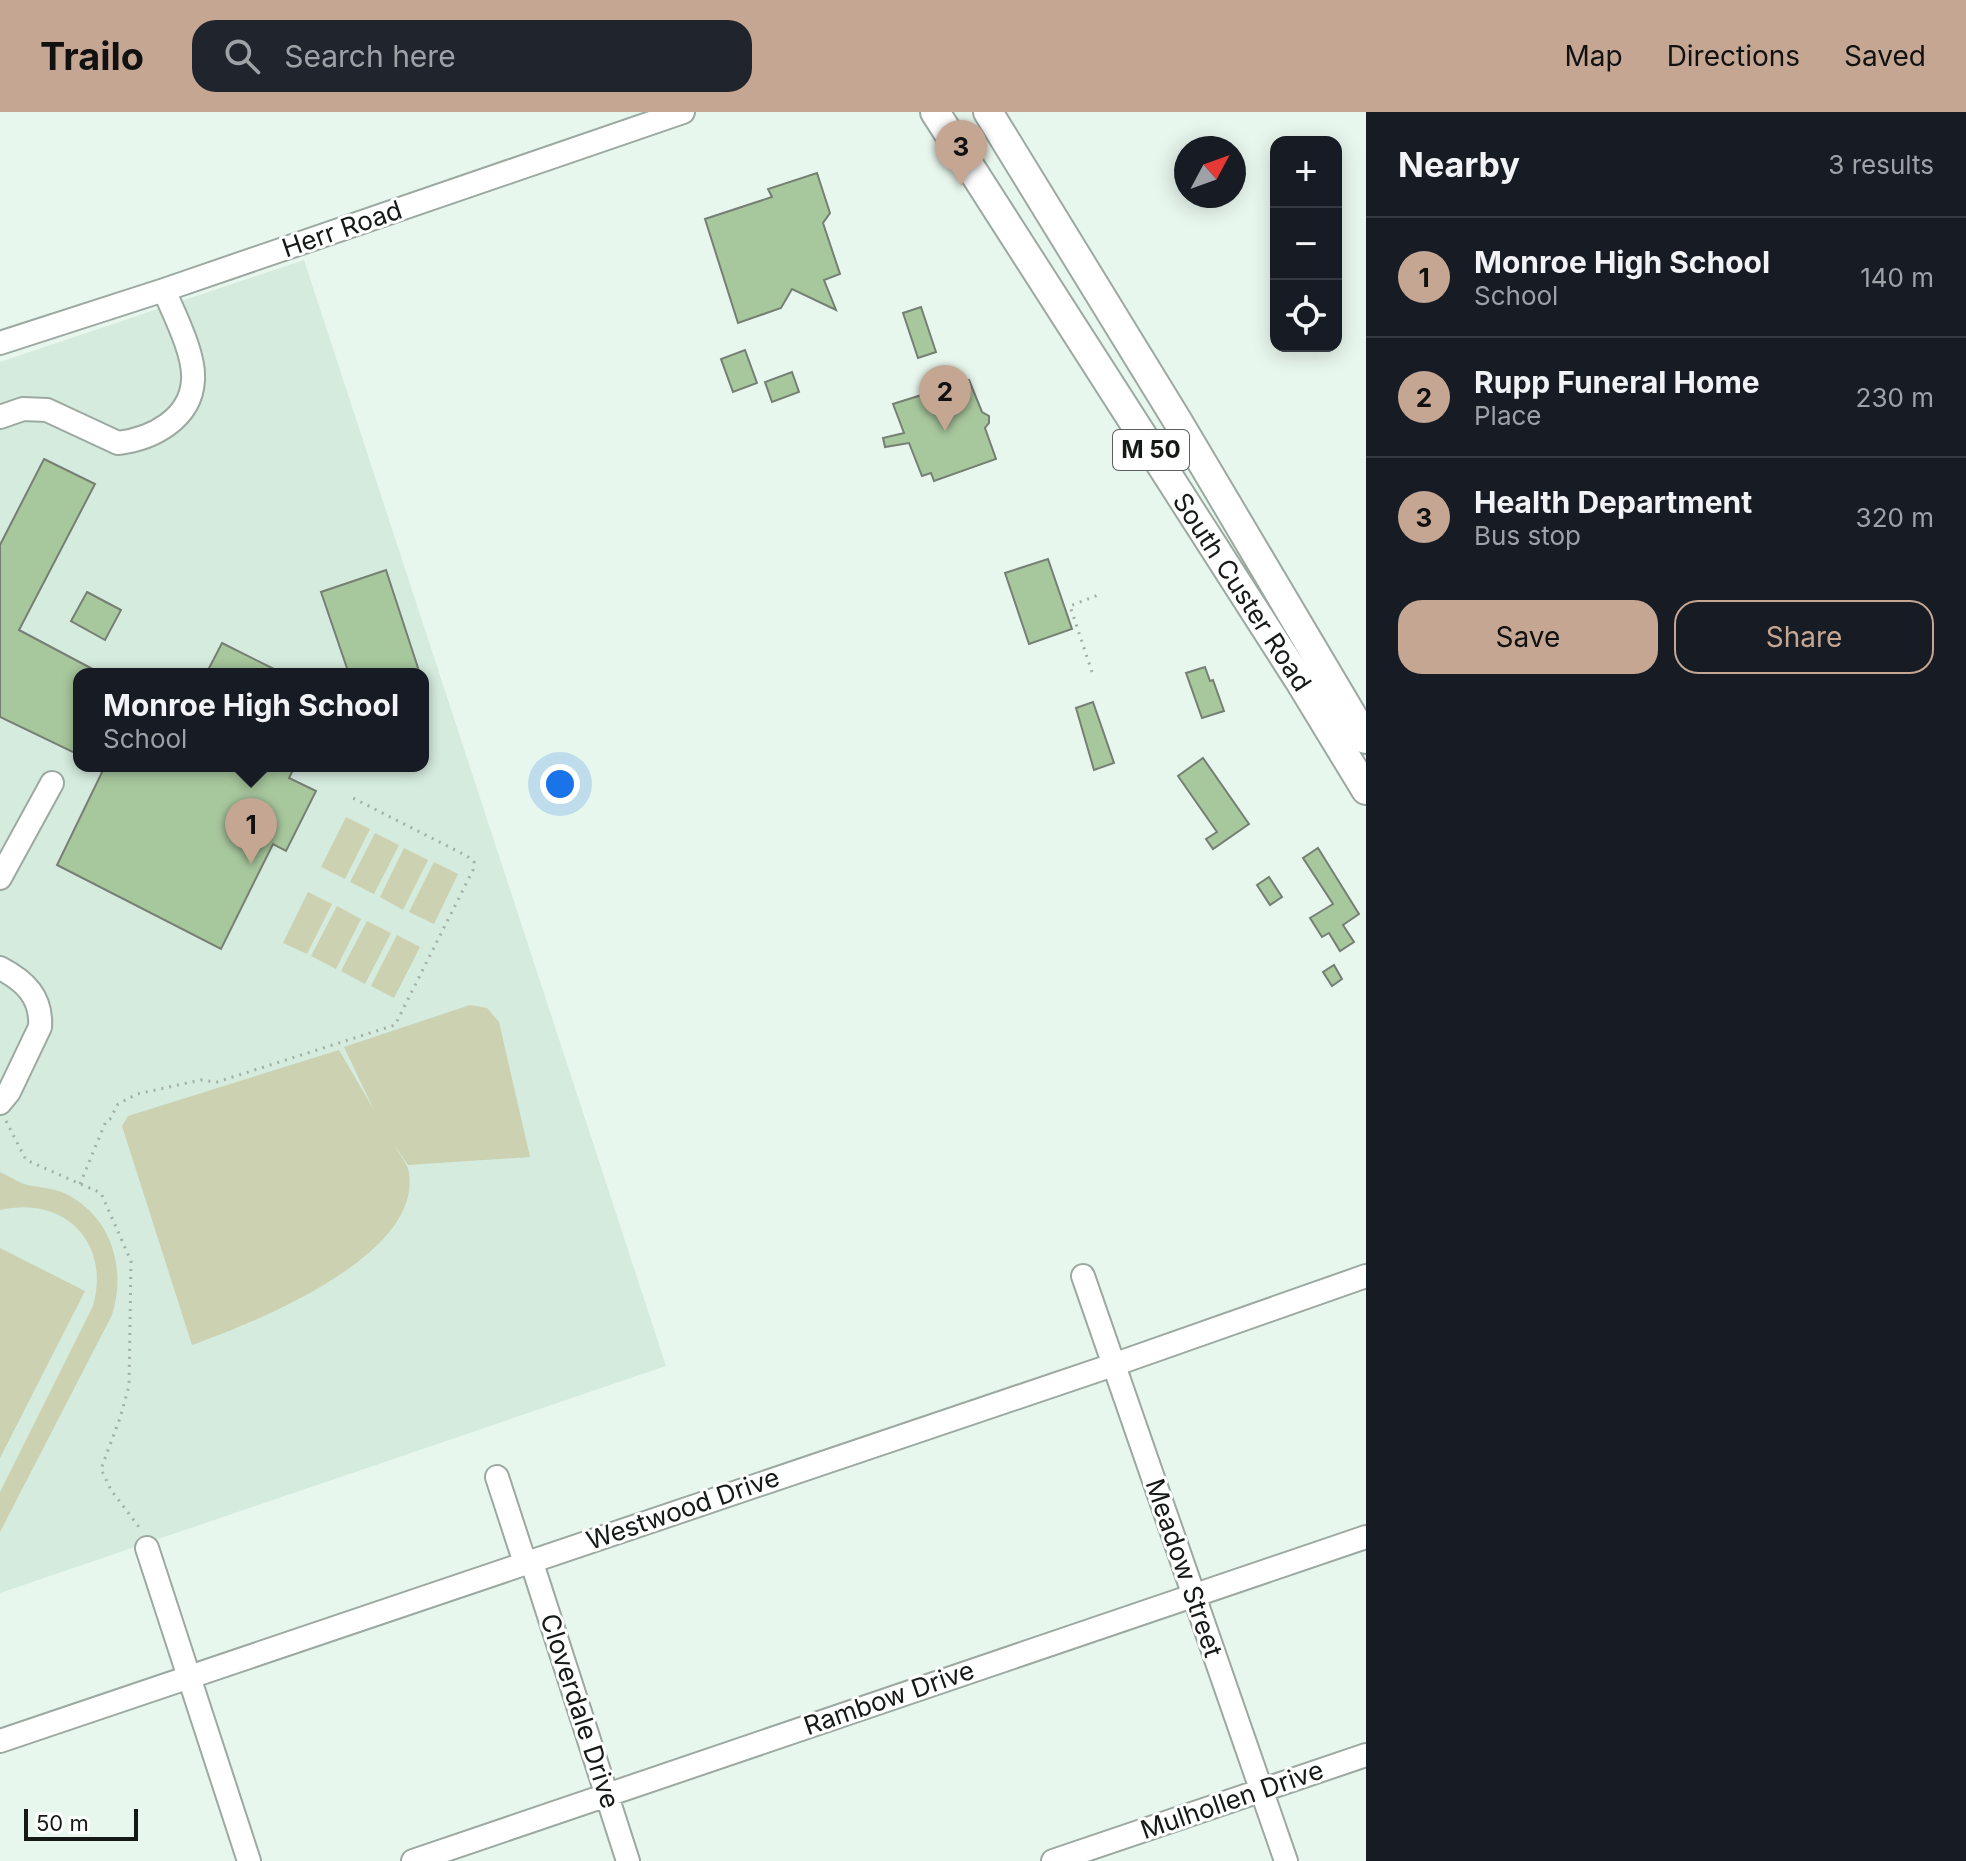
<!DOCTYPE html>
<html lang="en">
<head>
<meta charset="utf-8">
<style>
	body { margin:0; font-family:Inter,sans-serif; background:#20242c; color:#f1f3f6 }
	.controls { position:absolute; right:24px; top:24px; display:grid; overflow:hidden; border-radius:16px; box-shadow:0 4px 20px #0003 }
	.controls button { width:72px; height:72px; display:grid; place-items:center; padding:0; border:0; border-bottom:2px solid #363941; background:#171b24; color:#f1f3f6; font:40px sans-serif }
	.compass { position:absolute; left:1174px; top:24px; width:72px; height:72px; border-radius:50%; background:#171b24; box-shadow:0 4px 20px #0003; rotate:49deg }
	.scale { position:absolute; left:24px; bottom:20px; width:114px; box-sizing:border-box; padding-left:8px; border:4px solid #151a17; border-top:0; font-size:22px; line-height:28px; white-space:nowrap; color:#151a17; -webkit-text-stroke:6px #fff; paint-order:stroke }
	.you { position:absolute; left:560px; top:672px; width:28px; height:28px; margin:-20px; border:6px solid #fff; border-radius:50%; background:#1a73e8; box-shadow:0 0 0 12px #1a73e833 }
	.badge { display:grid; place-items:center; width:52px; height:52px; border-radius:50%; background:#c4a693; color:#111; font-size:26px; font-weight:700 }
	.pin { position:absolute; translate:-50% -66px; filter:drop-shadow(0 2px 4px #0008) }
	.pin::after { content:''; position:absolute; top:42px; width:28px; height:24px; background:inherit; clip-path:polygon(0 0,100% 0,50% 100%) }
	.popup { position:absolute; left:73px; top:556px; width:356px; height:104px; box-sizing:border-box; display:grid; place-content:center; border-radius:16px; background:#171b24; filter:drop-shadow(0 2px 6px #0005); font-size:26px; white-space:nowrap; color:#9ea1a6 }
	.popup b { font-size:30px; color:#f1f3f6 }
	.popup::after { content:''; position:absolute; left:50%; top:100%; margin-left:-16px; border:16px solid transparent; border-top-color:#171b24 }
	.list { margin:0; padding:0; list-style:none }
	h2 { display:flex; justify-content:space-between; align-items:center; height:104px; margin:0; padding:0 32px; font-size:34px }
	h2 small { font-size:26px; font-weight:400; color:#9ea1a6 }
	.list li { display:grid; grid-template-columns:52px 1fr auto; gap:24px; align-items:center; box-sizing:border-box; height:120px; padding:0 32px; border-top:2px solid #363941 }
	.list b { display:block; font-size:30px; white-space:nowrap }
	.list p { margin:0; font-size:26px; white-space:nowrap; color:#9ea1a6 }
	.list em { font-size:26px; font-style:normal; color:#9ea1a6 }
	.actions { display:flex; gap:16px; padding:24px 32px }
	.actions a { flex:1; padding:18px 0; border:2px solid #c4a693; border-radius:24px; text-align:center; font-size:28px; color:#c4a693 }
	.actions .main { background:#c4a693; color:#111 }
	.icon { flex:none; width:44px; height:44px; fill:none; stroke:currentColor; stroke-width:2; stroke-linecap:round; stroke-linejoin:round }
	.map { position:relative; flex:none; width:1366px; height:1749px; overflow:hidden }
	header { display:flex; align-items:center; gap:48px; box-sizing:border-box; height:112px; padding:0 40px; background:#c4a693; color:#111 }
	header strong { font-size:38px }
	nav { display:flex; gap:44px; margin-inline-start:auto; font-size:28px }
	.search { width:560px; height:72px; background:#20242c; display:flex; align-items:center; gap:20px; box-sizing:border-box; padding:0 28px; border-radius:24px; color:#9ea1a6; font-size:30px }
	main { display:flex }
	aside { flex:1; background:#171b24 }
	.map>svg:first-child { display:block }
</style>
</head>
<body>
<header>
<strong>Trailo</strong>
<div class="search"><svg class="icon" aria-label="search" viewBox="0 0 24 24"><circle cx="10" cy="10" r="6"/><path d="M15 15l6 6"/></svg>Search here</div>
<nav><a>Map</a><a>Directions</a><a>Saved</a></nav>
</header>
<main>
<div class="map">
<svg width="1366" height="1749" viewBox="0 0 1366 1749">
	<rect width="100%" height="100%" fill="#e8f7ee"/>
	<path fill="#d5ebde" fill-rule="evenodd" d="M 304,148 L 666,1254 L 0,1481 L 0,250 ZM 79,562 L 423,562 L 423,654 L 79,654 Z"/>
	<path fill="#cbd1b1" d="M 346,705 L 370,717 L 345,767 L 321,755 Z
		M 375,721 L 399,733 L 374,782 L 350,770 Z
		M 404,736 L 428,748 L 403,798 L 380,785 Z
		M 434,750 L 458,762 L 434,812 L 409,800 Z
		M 308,780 L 332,792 L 307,842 L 283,831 Z
		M 337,794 L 361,807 L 336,857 L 311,844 Z
		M 367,809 L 391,821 L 365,872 L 341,859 Z
		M 397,823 L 420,835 L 394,886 L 371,874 Z
		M 470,893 L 487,896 L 499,910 L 530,1045 L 408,1053 L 395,1034 C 399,1042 408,1052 409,1061 C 422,1144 254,1211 192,1233 L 122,1014 L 128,1004 L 339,938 L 374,998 L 344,935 Z
		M 0,1060 C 9,1064 19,1071 28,1073 C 41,1076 52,1076 64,1081 C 111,1103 127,1156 112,1203 L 0,1420 L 0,1380 L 93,1194 C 111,1130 64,1083 0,1098 Z
		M 0,1136 L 85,1179 L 0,1346 Z"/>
	<path fill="#a7c79d" stroke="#767f74" stroke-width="2" d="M 817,61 L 830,101 L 823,111 L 840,162 L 824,168 L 836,198 L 792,177 L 781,196 L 738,211 L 705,107 L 772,85 L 768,77 Z
		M 921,195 L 936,240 L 918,246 L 903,201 Z
		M 745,238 L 757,271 L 733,280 L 721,247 Z
		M 792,260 L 799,280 L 772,290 L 765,270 Z
		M 969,268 L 982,300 L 989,304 L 989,311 L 985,316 L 996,347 L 934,369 L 931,361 L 922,364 L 909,331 L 885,335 L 883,326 L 904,321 L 893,292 Z
		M 44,347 L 95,372 L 19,518 L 102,562 L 79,562 L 79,643 L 0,605 L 0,433 Z
		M 1048,447 L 1072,517 L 1029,532 L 1005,461 Z
		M 386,458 L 420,562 L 349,562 L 321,480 Z
		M 87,480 L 121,498 L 105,528 L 71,509 Z
		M 222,531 L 284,562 L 206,562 Z
		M 1205,555 L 1210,569 L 1213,568 L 1224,599 L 1202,606 L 1186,561 Z
		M 1093,590 L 1114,651 L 1094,658 L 1076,596 Z
		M 1203,646 L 1249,712 L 1213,737 L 1206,727 L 1217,720 L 1178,664 Z
		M 105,654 L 295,654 L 289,666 L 316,679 L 286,739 L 273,732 L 221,837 L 57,753 Z
		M 1318,736 L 1359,802 L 1343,813 L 1354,830 L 1340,839 L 1329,821 L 1322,825 L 1310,806 L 1333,792 L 1303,746 Z
		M 1269,765 L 1282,785 L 1270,793 L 1257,773 Z
		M 1334,853 L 1342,867 L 1332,874 L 1323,860 Z"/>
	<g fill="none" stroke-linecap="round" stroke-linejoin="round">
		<defs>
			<path id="minor" d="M 0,231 L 164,178 L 683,0
				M 0,305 L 23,297 L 47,298 L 118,331 C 152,327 191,307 193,268 C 195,242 174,202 164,178
				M 0,766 L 52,671
				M 0,856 C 25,869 42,885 40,915 L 9,980 L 0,991
				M 1083,1164 L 1286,1749
				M 497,1365 L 525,1451
				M 147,1436 L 249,1749
				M 531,1448 L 628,1749
				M 0,1629 L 1113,1253 L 1366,1164
				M 413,1749 L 1366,1425
				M 1053,1749 L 1366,1643"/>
			<path id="major" d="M 935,0 L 1299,568 L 1366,678
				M 988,0 L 1177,308 L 1366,627"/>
		</defs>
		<use href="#minor" stroke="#9ca9a1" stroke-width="26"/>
		<use href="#major" stroke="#9ca9a1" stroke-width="32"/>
		<path stroke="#a3afa8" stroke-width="3" stroke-dasharray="2 6" stroke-linecap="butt" d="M 1092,560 L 1070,494 L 1098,483
			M 6,1009 L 26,1048 L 101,1081 L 131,1149 L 129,1274 L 120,1306 L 101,1357 L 111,1378 L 142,1419
			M 80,1072 L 106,1009 L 110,1007 L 118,992 L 137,982 L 201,968 L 217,970 L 395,913 L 473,758 L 474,750 L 467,744 L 351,685"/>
		<use href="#minor" stroke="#fff" stroke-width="22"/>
		<use href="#major" stroke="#fff" stroke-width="28"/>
	</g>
	<g text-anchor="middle" stroke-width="6" stroke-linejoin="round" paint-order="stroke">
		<rect fill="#fff" stroke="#5b5f5d" stroke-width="2" x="1113" y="318" width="76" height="40" rx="6"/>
		<g font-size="24" font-weight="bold" fill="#151a17">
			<text x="1151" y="346">M 50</text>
		</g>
		<g font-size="26" fill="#151a17" stroke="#fff">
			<text transform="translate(342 117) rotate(-19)" y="9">Herr Road</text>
			<text transform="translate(1242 480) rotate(57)" y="9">South Custer Road</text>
			<text transform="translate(683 1397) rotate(-19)" y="9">Westwood Drive</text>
			<text transform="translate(1184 1456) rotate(71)" y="9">Meadow Street</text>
			<text transform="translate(889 1586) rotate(-19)" y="9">Rambow Drive</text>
			<text transform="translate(580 1599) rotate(72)" y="9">Cloverdale Drive</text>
			<text transform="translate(1232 1688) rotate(-19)" y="9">Mulhollen Drive</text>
		</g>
	</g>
</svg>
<div class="controls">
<button>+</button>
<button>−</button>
<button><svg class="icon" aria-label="locate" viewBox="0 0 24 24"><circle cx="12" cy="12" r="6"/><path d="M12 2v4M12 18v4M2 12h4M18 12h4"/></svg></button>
</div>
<svg class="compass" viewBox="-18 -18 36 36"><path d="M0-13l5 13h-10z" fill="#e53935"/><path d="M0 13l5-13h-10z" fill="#9ea1a6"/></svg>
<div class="scale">50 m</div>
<div class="you"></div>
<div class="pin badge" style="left:251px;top:752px">1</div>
<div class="popup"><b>Monroe High School</b>School</div>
<div class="pin badge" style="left:945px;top:319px">2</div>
<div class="pin badge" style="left:961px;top:74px">3</div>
</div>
<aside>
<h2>Nearby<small>3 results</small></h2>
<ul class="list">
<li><span class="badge">1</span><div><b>Monroe High School</b><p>School</p></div><em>140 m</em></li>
<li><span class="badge">2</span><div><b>Rupp Funeral Home</b><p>Place</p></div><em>230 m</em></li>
<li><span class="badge">3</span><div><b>Health Department</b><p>Bus stop</p></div><em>320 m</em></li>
</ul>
<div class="actions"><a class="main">Save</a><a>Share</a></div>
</aside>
</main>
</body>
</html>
